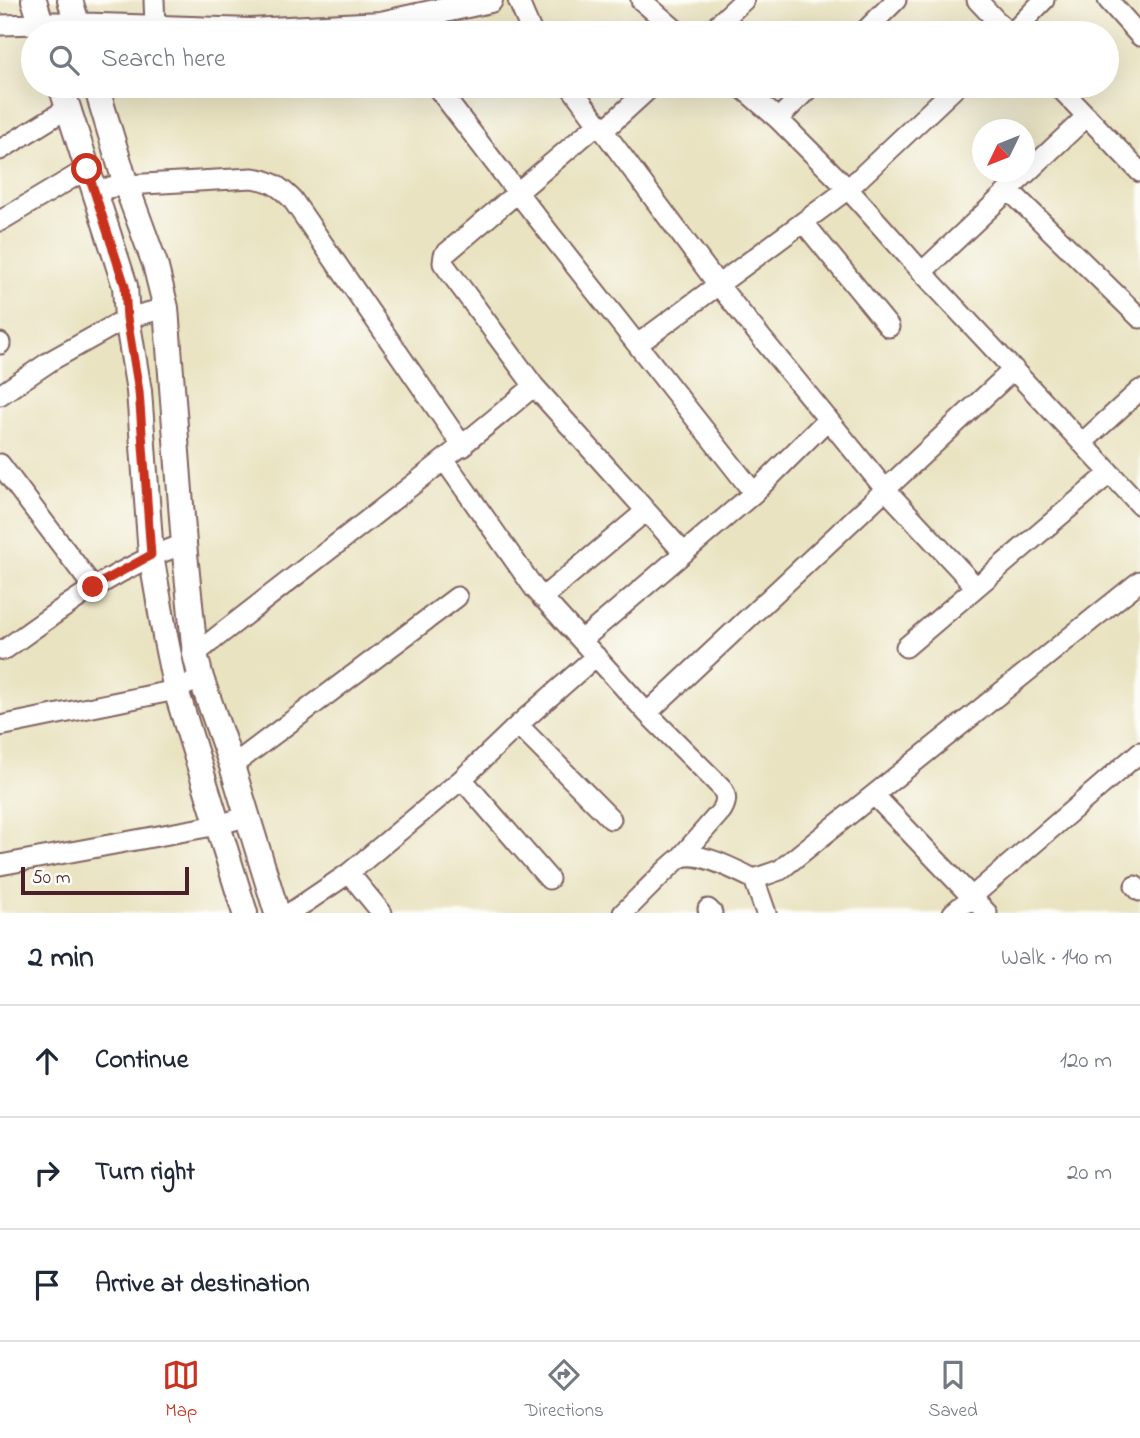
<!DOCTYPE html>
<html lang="en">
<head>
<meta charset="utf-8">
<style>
	body { margin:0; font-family:"Indie Flower",sans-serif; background:#f6f6f7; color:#1f2937 }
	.compass { position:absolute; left:972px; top:119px; width:63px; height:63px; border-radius:50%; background:#fff; box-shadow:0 7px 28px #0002; rotate:227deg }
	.scale { position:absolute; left:21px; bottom:18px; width:168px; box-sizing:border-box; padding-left:7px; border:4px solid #4a1f2b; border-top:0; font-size:19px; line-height:24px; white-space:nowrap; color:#4a1f2b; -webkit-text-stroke:5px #fdfcf7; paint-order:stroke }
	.stop { position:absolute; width:21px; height:21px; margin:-16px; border:5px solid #c8321e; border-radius:50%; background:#fff }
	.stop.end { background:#c8321e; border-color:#fff; box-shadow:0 2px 7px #0008 }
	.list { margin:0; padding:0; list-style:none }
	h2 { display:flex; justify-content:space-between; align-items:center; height:91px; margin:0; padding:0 28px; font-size:30px }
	h2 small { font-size:23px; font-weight:400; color:#747a83 }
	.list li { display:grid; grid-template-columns:46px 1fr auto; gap:21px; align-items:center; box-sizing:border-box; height:112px; padding:0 28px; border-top:2px solid #e0e1e3 }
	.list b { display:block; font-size:26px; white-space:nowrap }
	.list em { font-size:23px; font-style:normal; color:#747a83 }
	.icon { flex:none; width:38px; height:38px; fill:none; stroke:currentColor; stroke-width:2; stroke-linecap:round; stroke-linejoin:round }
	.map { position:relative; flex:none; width:1140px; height:913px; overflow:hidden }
	.search { position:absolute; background:#fff; box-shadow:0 7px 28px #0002; left:21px; right:21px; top:21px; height:77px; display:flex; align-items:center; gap:18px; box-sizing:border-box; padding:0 24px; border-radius:38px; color:#747a83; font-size:26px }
	.sheet { height:427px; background:#fff }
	nav { display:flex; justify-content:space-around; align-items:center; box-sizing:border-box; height:98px; border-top:2px solid #e0e1e3; background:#fff; font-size:19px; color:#747a83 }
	nav a { display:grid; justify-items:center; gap:4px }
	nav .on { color:#c8321e }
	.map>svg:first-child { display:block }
</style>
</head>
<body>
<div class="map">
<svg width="1140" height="913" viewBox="0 0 1140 913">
	<rect width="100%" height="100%" fill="#fdfcf7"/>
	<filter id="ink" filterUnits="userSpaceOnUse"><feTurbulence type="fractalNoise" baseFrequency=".0143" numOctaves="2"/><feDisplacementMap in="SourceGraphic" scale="14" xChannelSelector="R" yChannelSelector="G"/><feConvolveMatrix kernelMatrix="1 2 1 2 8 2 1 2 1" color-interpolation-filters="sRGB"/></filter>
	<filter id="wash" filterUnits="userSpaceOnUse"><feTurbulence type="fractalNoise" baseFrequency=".00686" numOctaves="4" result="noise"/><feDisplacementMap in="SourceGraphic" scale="28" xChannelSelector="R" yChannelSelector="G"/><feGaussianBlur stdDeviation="1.57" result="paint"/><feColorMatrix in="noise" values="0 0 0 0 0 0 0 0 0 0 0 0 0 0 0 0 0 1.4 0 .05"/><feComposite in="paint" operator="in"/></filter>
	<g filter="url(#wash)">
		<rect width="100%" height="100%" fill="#e9e3c1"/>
	</g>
	<g filter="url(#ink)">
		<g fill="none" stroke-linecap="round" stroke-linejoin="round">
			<defs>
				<path id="minor" d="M 154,0 L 155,27
					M 518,0 L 532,33
					M 641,0 L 679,33
					M 977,0 L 1008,33
					M 1108,0 L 1140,36
					M 0,25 L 40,24
					M 709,33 L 744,0
					M 863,33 L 896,0
					M 1012,33 L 1044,0
					M 436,86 L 517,192 L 754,493
					M 570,86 L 719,286 L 885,489 L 976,587
					M 740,86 L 778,119 L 848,189 L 922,272 L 1140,505
					M 1058,86 L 1140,172
					M 778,119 L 811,86
					M 599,123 L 444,255 L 443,263 L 534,386 L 684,553
					M 604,130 L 652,86
					M 0,150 L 68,108
					M 95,190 L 126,185 L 252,178 C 270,180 279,186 292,199 L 463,447
					M 1009,190 L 1140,318
					M 0,221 L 87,169
					M 804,223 L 889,327
					M 922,272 L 1087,116
					M 0,343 L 0,344
					M 638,344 L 848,189 L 957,86
					M 0,395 L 52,360 L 127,318 L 166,308
					M 1082,443 L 1140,390
					M 445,461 L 534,588 L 647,713 L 721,787 C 727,796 727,801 722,810 L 681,857
					M 0,464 L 93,587
					M 542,598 L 646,511
					M 582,640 L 754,493 L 828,419
					M 906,647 L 1110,473
					M 4,650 C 61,609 116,567 184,544
					M 195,654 C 308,565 424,479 534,386
					M 647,713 L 1014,369
					M 518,725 L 611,819
					M 0,726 L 176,690 L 201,678
					M 232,766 L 457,597
					M 462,779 L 549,879
					M 875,796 L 987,913
					M 0,865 L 218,825 L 248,816
					M 349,873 L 382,913
					M 754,879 L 766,913
					M 1135,886 L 1140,891
					M 708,909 L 712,913
					M 290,913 L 349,873 L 462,779 L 518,725 L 596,656
					M 623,913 C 633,904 674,860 682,857 C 701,851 737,871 754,879 L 780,870 L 1140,581
					M 953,913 L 1140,752"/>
				<path id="tertiary" d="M 34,0 L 44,33
					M 70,0 L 80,33
					M 40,24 L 251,31 L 381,24 L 490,0
					M 61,86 L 125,286 L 127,318 L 139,391 L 151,555 L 165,636 L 176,690 L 245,913
					M 96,86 L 126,185 L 155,264 L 166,308 L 184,544 L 195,654 L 201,678 L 232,766 L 277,913"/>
			</defs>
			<use href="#minor" stroke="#826460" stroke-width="23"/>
			<use href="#tertiary" stroke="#826460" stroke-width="28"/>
			<use href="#minor" stroke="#fff" stroke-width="19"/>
			<use href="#tertiary" stroke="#fff" stroke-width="24"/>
		</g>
	</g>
	<g fill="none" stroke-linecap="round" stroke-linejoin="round" filter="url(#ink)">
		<path stroke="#c8321e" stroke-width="9" d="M 87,169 L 125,286 L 127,318 L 139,391 L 151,555 L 93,587"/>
	</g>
</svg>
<svg class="compass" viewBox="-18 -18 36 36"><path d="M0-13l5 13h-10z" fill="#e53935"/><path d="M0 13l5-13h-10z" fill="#747a83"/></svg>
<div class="scale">50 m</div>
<div class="stop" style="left:87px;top:169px"></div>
<div class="stop end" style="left:93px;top:587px"></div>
<div class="search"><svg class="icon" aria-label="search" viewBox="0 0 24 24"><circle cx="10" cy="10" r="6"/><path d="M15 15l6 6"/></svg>Search here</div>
</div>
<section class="sheet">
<h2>2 min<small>Walk · 140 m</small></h2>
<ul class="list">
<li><svg class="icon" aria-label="ahead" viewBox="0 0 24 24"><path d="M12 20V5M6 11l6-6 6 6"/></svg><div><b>Continue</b></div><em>120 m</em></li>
<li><svg class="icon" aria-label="right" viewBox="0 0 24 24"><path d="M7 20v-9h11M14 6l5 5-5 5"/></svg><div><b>Turn right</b></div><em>20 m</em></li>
<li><svg class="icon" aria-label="arrive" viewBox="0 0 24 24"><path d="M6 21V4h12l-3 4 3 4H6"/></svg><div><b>Arrive at destination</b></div></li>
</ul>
</section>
<nav>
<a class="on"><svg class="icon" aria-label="map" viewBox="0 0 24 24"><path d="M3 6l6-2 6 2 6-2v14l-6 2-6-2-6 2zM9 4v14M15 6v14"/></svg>Map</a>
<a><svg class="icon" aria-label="directions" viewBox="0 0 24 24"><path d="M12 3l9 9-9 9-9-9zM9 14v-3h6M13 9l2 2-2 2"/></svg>Directions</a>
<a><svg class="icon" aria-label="saved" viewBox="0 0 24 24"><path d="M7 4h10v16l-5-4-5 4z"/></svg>Saved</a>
</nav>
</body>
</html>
